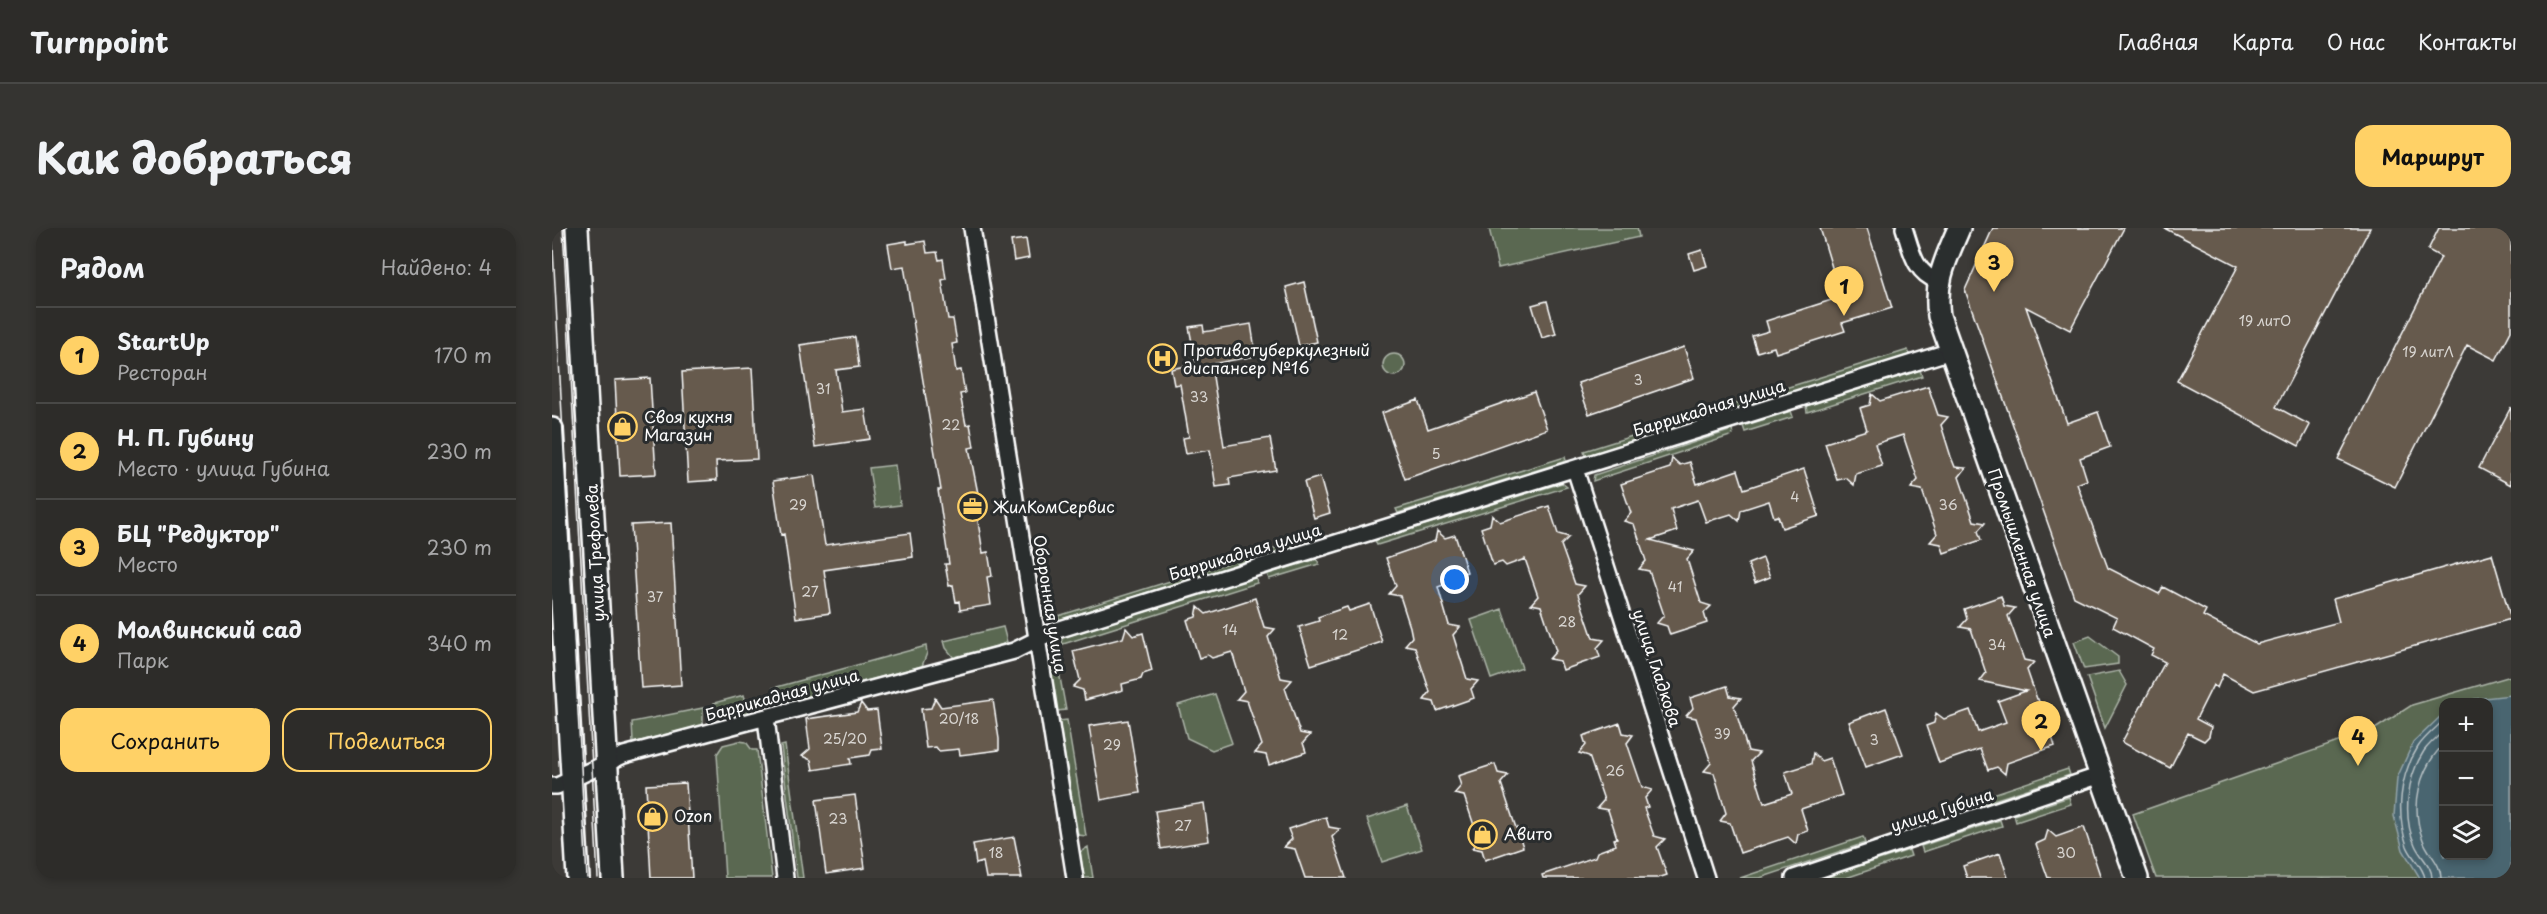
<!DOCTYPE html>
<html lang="ru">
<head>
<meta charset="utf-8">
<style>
	body { margin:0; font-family:"Playpen Sans",sans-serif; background:#353431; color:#f1f3f6 }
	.controls { position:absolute; right:18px; bottom:18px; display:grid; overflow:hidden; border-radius:12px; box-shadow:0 3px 9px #0003 }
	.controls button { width:54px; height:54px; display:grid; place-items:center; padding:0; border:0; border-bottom:2px solid #484846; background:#2d2c29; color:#f1f3f6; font:30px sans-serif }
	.you { position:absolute; left:903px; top:352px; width:21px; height:21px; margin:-15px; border:4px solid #fff; border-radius:50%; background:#1a73e8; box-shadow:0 0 0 9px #1a73e833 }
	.badge { display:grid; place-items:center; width:39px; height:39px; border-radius:50%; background:#ffd166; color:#111; font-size:20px; font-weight:700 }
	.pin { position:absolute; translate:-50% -50px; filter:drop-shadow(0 2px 3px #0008) }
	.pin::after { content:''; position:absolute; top:32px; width:21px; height:18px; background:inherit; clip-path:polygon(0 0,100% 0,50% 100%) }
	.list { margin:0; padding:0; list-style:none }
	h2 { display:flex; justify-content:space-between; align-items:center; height:78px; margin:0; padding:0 24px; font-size:26px }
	h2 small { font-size:20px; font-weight:400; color:#a7a7a8 }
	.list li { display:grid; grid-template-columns:39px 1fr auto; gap:18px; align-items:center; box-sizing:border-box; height:96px; padding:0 24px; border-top:2px solid #484846 }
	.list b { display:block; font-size:22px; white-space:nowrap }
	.list p { margin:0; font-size:20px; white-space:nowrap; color:#a7a7a8 }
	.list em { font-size:20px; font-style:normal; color:#a7a7a8 }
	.actions { display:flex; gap:12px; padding:18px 24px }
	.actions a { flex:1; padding:14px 0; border:2px solid #ffd166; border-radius:18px; text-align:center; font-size:21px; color:#ffd166 }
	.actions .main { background:#ffd166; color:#111 }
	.icon { flex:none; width:33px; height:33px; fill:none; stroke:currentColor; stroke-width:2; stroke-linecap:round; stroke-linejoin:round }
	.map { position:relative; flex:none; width:1959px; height:650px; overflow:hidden; border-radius:18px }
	header { display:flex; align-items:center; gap:36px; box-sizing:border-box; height:84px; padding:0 30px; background:#2d2c29; border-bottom:2px solid #484846 }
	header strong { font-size:28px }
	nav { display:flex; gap:33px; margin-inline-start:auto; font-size:21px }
	.intro { display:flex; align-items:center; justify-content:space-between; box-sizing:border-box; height:144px; padding:0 36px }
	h1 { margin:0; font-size:42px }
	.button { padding:15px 27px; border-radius:18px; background:#ffd166; color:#111; font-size:21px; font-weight:700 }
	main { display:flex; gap:36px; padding:0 36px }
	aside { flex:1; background:#2d2c29; border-radius:18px; box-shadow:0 3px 9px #0003 }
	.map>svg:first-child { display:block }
</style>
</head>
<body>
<header>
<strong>Turnpoint</strong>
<nav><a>Главная</a><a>Карта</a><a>О нас</a><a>Контакты</a></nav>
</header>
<div class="intro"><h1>Как добраться</h1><a class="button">Маршрут</a></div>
<main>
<aside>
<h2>Рядом<small>Найдено: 4</small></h2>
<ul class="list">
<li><span class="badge">1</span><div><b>StartUp</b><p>Ресторан</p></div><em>170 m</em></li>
<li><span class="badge">2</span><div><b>Н. П. Губину</b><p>Место · улица Губина</p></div><em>230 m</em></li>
<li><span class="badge">3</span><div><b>БЦ &quot;Редуктор&quot;</b><p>Место</p></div><em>230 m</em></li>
<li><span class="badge">4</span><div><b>Молвинский сад</b><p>Парк</p></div><em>340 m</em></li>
</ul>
<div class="actions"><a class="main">Сохранить</a><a>Поделиться</a></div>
</aside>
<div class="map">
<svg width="1959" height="650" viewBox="0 0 1959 650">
	<rect width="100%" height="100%" fill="#3c3a37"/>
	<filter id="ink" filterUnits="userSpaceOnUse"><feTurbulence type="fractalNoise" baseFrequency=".0167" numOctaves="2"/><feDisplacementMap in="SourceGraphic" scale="12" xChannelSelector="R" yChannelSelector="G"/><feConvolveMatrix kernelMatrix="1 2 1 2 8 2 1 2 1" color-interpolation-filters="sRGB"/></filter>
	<g filter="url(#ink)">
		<path fill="#5a6851" stroke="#acb4a8" stroke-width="1.5" fill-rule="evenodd" d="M 937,0 L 1085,0 L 1087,9 L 946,40 Z
			M 1356,122 L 1358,127 L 1229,167 L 1227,162 Z
			M831 137a11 11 0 1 1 22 0a11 11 0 1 1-22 0Z
			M 1368,142 L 1370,148 L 1255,184 L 1254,178 Z
			M 1199,171 L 1201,175 L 1033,228 L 1032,223 Z
			M 1239,183 L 1241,189 L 1193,204 L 1191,198 Z
			M 1180,202 L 1181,207 L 1041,253 L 1042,247 Z
			M 1013,229 L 1014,233 L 846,285 L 844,281 Z
			M 343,237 L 348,277 L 323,280 L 317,240 Z
			M 1010,255 L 1015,259 L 825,317 L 823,312 Z
			M 740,315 L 741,319 L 507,392 L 506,388 Z
			M 765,331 L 767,336 L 717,351 L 715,346 Z
			M 704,349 L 705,355 L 511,416 L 509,410 Z
			M 950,381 L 970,440 L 939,451 L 919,392 Z
			M 451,399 L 455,414 L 449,417 L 402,430 L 394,420 L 392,413 Z
			M 1538,408 L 1566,429 L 1566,436 L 1532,441 L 1522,414 Z
			M 374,418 L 375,425 L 370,438 L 225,477 L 221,460 Z
			M 505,433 L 514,482 L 505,483 L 497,435 Z
			M 1567,443 L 1575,457 L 1553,500 L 1535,449 Z
			M 1959,448 L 1959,650 L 1604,650 L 1581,586 L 1823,501 L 1860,477 ZM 1892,475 L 1936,475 L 1936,628 L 1892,628 Z
			M 663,466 L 680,515 L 660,522 L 635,510 L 626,477 Z
			M 192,467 L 197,484 L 167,492 L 162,475 Z
			M 151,480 L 151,497 L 81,515 L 80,494 Z
			M 515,492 L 534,608 L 526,607 L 507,493 Z
			M 187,513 L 194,514 L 200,522 L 205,522 L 220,650 L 173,650 L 165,526 L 171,517 Z
			M 233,517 L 251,650 L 245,650 L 229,518 Z
			M 1516,541 L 1518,547 L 1395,587 L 1393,582 Z
			M 1517,569 L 1519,576 L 1464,594 L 1462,587 Z
			M 855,578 L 870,621 L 830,634 L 815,591 Z
			M 1448,592 L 1450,598 L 1371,624 L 1369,618 Z
			M 1311,609 L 1313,615 L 1208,650 L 1188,650 Z
			M 536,619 L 541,650 L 532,650 L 528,624 Z
			M 1357,622 L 1359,628 L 1294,650 L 1274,649 Z"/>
		<path fill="#4a656f" stroke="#92a3a9" stroke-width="1.5" d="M 1959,467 L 1959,650 L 1868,650 L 1851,622 L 1842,588 L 1845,550 L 1861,515 L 1891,486 L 1892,628 L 1936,628 L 1936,475 L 1915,474 L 1923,471 Z"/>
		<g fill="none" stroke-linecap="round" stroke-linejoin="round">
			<path stroke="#b7c1c5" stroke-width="1.5" d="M 1873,650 C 1871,638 1859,629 1855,618 C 1844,585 1847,549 1866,519 C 1872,509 1883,501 1892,492
				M 1880,650 C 1880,637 1868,629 1863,617 C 1850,588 1855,549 1872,523 C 1877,516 1885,509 1892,503
				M 1889,650 C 1889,635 1876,626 1871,612 C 1858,578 1867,541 1892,516"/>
		</g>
		<path fill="#665a4d" stroke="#fff" stroke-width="1.5" d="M 1268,0 L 1315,0 L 1340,80 L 1290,95 L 1293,103 L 1224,125 L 1222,119 L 1205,124 L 1200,108 L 1217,103 L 1214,93 L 1289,69 Z
			M 1441,0 L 1572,0 L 1518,102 L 1474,79 L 1515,195 L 1546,184 L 1558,219 L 1528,230 L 1535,252 L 1525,256 L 1556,340 L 1607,366 L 1611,359 L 1654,382 L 1651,388 L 1705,416 L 1787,394 L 1781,371 L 1940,326 L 1959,391 L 1702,463 L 1671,446 L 1665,460 L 1661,457 L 1644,491 L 1659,499 L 1657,508 L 1652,513 L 1636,505 L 1618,540 L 1570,514 L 1613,434 L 1599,427 L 1602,421 L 1561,399 L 1565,390 L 1522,369 L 1413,62 Z
			M 1612,0 L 1818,0 L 1724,179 L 1758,197 L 1747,218 L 1625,153 L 1686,38 Z
			M 1887,0 L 1959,0 L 1959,103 L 1944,132 L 1915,117 L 1843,259 L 1786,231 L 1889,29 L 1876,22 Z
			M 474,11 L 477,30 L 462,33 L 459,13 Z
			M 355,13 L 355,16 L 373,13 L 375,25 L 385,24 L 387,32 L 391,31 L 394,51 L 390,52 L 396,91 L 401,91 L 405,115 L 400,116 L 404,143 L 409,142 L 411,154 L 413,165 L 408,166 L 414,197 L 418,196 L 422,219 L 417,220 L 430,286 L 425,287 L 431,325 L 436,324 L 440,348 L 435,349 L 439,377 L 408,382 L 407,373 L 404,374 L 401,357 L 397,358 L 393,336 L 397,336 L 386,262 L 389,262 L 352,38 L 340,40 L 336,16 Z
			M 1150,22 L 1155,38 L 1142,42 L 1137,26 Z
			M 752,54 L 765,114 L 747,118 L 734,59 Z
			M 995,73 L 1004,106 L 990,110 L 980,77 Z
			M 699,96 L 704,128 L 659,136 L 672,218 L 718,210 L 724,242 L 677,250 L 678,257 L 664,259 L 658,222 L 634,226 L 631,210 L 637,209 L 628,156 L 622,157 L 619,141 L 644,136 L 637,99 L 651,97 L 652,104 Z
			M 303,109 L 307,139 L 284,142 L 290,184 L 313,181 L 318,211 L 263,219 L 248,117 Z
			M 1132,119 L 1142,150 L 1037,186 L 1026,155 Z
			M 200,140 L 205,231 L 164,233 L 165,252 L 136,254 L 130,144 Z
			M 98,150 L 104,246 L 68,248 L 63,152 Z
			M 1376,158 L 1386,187 L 1396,189 L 1389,197 L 1399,229 L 1403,239 L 1414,240 L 1407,249 L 1422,293 L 1433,295 L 1426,303 L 1429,312 L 1392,325 L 1389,316 L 1378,314 L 1385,306 L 1370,262 L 1359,260 L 1366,252 L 1351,207 L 1323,216 L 1330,238 L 1304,246 L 1302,257 L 1294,250 L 1285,252 L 1273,215 L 1315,202 L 1308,180 L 1318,177 L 1320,166 L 1328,173 Z
			M 982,164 L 995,201 L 853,251 L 830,185 L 866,172 L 876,201 Z
			M 1959,179 L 1959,257 L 1927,240 Z
			M 1120,230 L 1128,237 L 1138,234 L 1145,256 L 1186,242 L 1192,261 L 1252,241 L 1267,288 L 1230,300 L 1226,288 L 1222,289 L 1217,273 L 1189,282 L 1187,293 L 1179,286 L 1154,294 L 1146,272 L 1119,281 L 1125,303 L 1098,312 L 1142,323 L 1135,331 L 1149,375 L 1159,378 L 1152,385 L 1155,395 L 1118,407 L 1115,398 L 1105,395 L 1112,387 L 1097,343 L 1087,341 L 1094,333 L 1082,296 L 1072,293 L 1079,285 L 1069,256 L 1118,240 Z
			M 262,247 L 273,317 L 358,305 L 361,329 L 272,342 L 278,385 L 244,390 L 232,306 L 229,307 L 221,253 Z
			M 768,249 L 778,285 L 762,290 L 752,254 Z
			M 997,278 L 1006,306 L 1017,309 L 1009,317 L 1023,356 L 1033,358 L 1026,366 L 1041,410 L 1052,412 L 1045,420 L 1048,429 L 1011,442 L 1008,433 L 997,431 L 1004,423 L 989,378 L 979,376 L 986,368 L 973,331 L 954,338 L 950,334 L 941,337 L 929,300 L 938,297 L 940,287 L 948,294 Z
			M 119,295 L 129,457 L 89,460 L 79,297 Z
			M 885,303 L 893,310 L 903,307 L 915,344 L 906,347 L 905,352 L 886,359 L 897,397 L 908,399 L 901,407 L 915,451 L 926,453 L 919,461 L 922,470 L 885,483 L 882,474 L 872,472 L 878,464 L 863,419 L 853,417 L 860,409 L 858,399 L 848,368 L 837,366 L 844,358 L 834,330 L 883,313 Z
			M 1211,330 L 1218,349 L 1203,355 L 1196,336 Z
			M 1449,368 L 1452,378 L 1463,380 L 1456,388 L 1472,432 L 1482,434 L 1475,442 L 1485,471 L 1486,471 L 1489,479 L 1500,481 L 1493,489 L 1503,518 L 1455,535 L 1453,546 L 1445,539 L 1436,542 L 1428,521 L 1387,535 L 1374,498 L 1382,495 L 1384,485 L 1392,491 L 1418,482 L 1426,504 L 1454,494 L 1446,473 L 1474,463 L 1428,453 L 1434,445 L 1419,401 L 1408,399 L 1415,391 L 1412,381 Z
			M 703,370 L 712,399 L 723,401 L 716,409 L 729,450 L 740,452 L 733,460 L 748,505 L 758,507 L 751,515 L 754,524 L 717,537 L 714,527 L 703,525 L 710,517 L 695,473 L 685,471 L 692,463 L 680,424 L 660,430 L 656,427 L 647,430 L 635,392 L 644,389 L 646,379 L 654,386 Z
			M 818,376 L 830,414 L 759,437 L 747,399 L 767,393 L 766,389 L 780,384 L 795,379 L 797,383 Z
			M 574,400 L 581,408 L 591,405 L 600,443 L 591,446 L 589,451 L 570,456 L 571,462 L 533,472 L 531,462 L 521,459 L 528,452 L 521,423 L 571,410 Z
			M 1175,458 L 1178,468 L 1189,470 L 1182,478 L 1196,523 L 1207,525 L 1199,533 L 1212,575 L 1240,566 L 1233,544 L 1259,536 L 1261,525 L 1269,533 L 1278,530 L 1290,567 L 1249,581 L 1256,603 L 1246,606 L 1244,616 L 1236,609 L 1188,625 L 1178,595 L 1168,593 L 1174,585 L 1162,545 L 1152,543 L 1159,535 L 1144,490 L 1134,488 L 1141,480 L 1138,470 Z
			M 383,470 L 389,479 L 441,472 L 447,511 L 447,522 L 408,527 L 407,521 L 387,523 L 384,519 L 374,520 L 369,481 L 379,480 Z
			M 309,475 L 315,483 L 325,482 L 330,521 L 320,522 L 318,527 L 298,530 L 299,536 L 261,542 L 259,532 L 250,528 L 258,521 L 254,491 L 305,484 Z
			M 1334,480 L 1351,526 L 1314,539 L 1297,494 Z
			M 576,492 L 588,565 L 549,572 L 537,498 Z
			M 1068,495 L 1071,505 L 1081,507 L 1075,515 L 1090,559 L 1100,562 L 1093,570 L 1096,579 L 1092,580 L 1102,608 L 1113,611 L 1105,619 L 1115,647 L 1106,650 L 991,650 L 990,647 L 1043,629 L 1045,624 L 1064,617 L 1062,611 L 1065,610 L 1056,582 L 1045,580 L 1052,572 L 1037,528 L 1027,525 L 1034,517 L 1031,508 Z
			M 943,536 L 946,545 L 956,547 L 949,555 L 964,600 L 974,602 L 968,610 L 971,619 L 933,632 L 930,622 L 920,620 L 927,612 L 912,568 L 902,566 L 909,558 L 906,548 Z
			M 134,555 L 140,650 L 99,650 L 94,557 Z
			M 303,567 L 313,640 L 274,646 L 264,572 Z
			M 652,575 L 657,613 L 609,621 L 603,583 Z
			M 774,589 L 777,599 L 788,601 L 780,609 L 794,650 L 753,650 L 743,621 L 732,619 L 740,611 L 736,601 Z
			M 1532,599 L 1549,650 L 1496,650 L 1484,616 L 1493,612 L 1496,602 L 1504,609 Z
			M 462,609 L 470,650 L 434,650 L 431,634 L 424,636 L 421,616 Z
			M 1448,625 L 1456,650 L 1415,650 L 1411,638 Z"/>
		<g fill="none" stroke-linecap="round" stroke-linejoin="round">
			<defs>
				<path id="street" d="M 420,0 L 523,650
					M 1352,0 C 1359,21 1362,45 1386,53
					M 1023,241 L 1154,650
					M 214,490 L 233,650
					M 0,558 L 5,558 L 72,527 L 462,423 L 502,403 L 1399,123
					M 1242,650 L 1549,547"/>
				<path id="secondary" d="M 25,0 L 61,650
					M 1407,0 C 1394,31 1382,53 1387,88 L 1585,650
					M 0,201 L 26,650"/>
			</defs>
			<use href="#street" stroke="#fff" stroke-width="20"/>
			<use href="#secondary" stroke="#fff" stroke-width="26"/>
			<use href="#street" stroke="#2a2d2e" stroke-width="15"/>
			<use href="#secondary" stroke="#2a2d2e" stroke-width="21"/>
			<path stroke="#fff" stroke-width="1.5" d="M 11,0 L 46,650
				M 0,2 L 35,650"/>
		</g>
	</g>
	<defs>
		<symbol id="hospital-ring" viewBox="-11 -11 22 22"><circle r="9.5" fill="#2a2d2e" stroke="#ffd166" stroke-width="1.5"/><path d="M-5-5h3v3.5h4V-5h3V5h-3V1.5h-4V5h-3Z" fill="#ffd166"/></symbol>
		<symbol id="shop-ring" viewBox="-11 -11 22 22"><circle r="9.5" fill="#2a2d2e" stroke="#ffd166" stroke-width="1.5"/><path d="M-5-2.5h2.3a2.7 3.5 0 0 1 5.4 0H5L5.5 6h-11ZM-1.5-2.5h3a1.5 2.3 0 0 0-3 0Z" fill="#ffd166"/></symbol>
		<symbol id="office-ring" viewBox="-11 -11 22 22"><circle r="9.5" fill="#2a2d2e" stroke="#ffd166" stroke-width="1.5"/><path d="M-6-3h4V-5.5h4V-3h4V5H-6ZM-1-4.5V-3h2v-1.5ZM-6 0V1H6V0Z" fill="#ffd166"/></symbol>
	</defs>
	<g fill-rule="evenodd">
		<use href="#hospital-ring" x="594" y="114" width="33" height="33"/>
		<use href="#shop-ring" x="54" y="182" width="33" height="33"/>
		<use href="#office-ring" x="404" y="262" width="33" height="33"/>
		<use href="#shop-ring" x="84" y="572" width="33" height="33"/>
		<use href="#shop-ring" x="914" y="590" width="33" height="33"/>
	</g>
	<g text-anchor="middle" stroke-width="6" stroke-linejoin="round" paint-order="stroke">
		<g font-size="14" fill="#d9d6d2">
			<text x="1713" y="98">19 литО</text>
			<text x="1876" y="129">19 литЛ</text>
			<text x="1086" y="157">3</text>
			<text x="271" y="166">31</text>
			<text x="647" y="174">33</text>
			<text x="399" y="202">22</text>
			<text x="884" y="231">5</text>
			<text x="1243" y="274">4</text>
			<text x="246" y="282">29</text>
			<text x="1396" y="282">36</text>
			<text x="1123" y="364">41</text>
			<text x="258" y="369">27</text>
			<text x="103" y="374">37</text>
			<text x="1015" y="399">28</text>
			<text x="678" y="407">14</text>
			<text x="788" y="412">12</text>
			<text x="1445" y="422">34</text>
			<text x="407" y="496">20/18</text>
			<text x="1170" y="511">39</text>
			<text x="293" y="516">25/20</text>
			<text x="1322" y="517">3</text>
			<text x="560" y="522">29</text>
			<text x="1063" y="548">26</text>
			<text x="286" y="596">23</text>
			<text x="631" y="603">27</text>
			<text x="444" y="630">18</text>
			<text x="1514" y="630">30</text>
		</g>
		<g font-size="16" fill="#fff" stroke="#2a2d2e" text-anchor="start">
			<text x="631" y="128">Противотуберкулезный<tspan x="631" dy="18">диспансер №16</tspan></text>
			<text x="92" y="195">Своя кухня<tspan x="92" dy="18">Магазин</tspan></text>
			<text x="441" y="285">ЖилКомСервис</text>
			<text x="122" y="594">Ozon</text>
			<text x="952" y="612">Авито</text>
		</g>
		<g font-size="16" fill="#fff" stroke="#2a2d2e">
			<text transform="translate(1157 180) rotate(-17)" y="6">Баррикадная улица</text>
			<text transform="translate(693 324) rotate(-17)" y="6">Баррикадная улица</text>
			<text transform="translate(43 325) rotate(-93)" y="6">улица Трефолева</text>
			<text transform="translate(1470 325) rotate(71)" y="6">Промышленная улица</text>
			<text transform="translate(498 376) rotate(81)" y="6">Оборонная улица</text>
			<text transform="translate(1105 440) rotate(72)" y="6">улица Гладкова</text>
			<text transform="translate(230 467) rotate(-15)" y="6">Баррикадная улица</text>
			<text transform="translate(1390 582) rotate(-18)" y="6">улица Губина</text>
		</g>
	</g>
</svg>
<div class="controls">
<button>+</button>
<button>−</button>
<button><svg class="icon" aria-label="layers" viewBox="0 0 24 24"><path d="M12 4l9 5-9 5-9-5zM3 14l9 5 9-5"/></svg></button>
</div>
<div class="you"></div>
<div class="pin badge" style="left:1292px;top:88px">1</div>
<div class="pin badge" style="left:1489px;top:523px">2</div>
<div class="pin badge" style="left:1442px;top:64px">3</div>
<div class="pin badge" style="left:1806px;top:538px">4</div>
</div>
</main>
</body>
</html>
